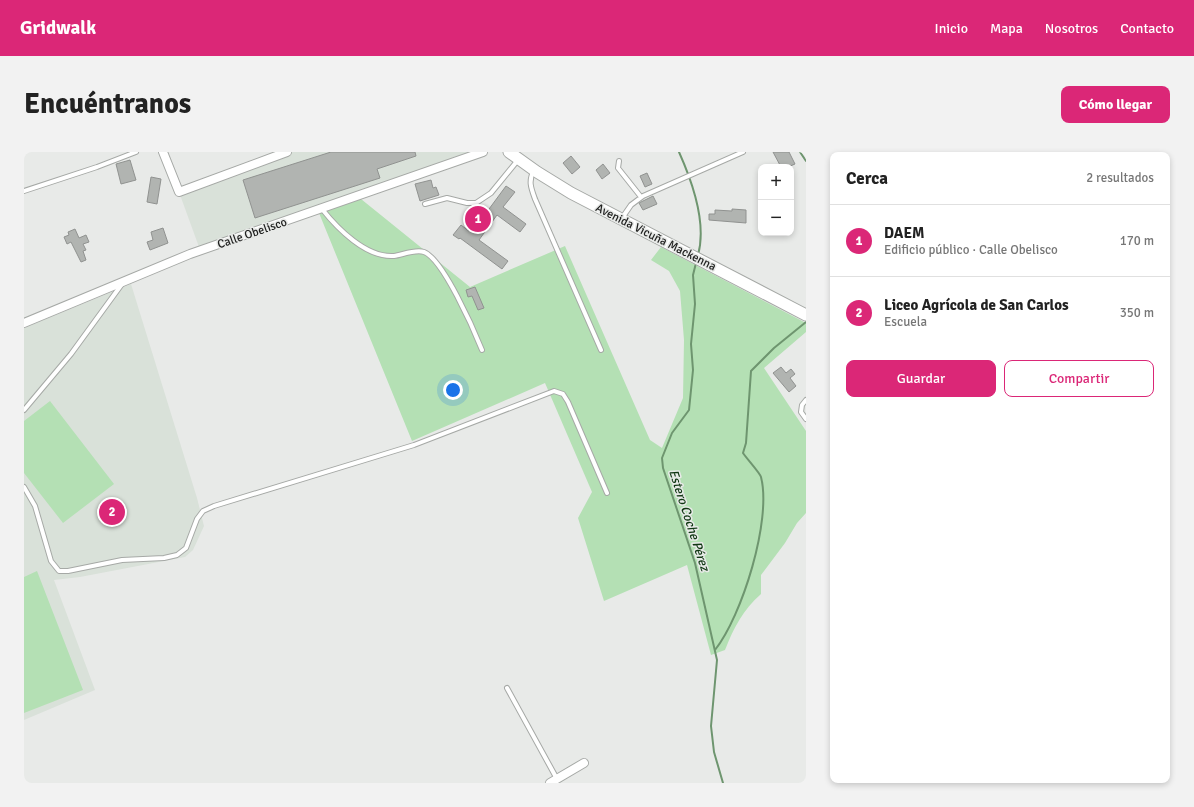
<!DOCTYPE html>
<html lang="es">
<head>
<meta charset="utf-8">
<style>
	body { margin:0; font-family:Signika,sans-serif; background:#f2f2f2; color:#222 }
	.controls { position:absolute; right:12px; top:12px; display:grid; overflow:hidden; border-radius:8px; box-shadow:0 2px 6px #0003 }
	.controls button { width:36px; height:36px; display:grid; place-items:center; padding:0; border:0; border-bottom:1px solid #e0e0e0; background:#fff; color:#222; font:20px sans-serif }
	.you { position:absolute; left:429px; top:238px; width:14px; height:14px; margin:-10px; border:3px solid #fff; border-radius:50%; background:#1a73e8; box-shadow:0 0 0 6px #1a73e833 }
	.badge { display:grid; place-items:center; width:26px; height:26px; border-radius:50%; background:#db2777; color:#fff; font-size:13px; font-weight:700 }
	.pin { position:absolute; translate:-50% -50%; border:2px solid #fff; box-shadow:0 1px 4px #0006 }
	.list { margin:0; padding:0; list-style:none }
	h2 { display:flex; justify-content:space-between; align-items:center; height:52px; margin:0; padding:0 16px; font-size:17px }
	h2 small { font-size:13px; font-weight:400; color:#767676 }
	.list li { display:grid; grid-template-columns:26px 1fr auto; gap:12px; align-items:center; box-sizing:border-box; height:72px; padding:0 16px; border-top:1px solid #e0e0e0 }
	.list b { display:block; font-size:15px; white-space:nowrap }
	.list p { margin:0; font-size:13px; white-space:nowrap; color:#767676 }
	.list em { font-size:13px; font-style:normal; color:#767676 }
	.actions { display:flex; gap:8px; padding:12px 16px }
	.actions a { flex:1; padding:9px 0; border:1px solid #db2777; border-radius:8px; text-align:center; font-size:14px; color:#db2777 }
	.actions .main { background:#db2777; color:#fff }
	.map { position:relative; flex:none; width:782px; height:631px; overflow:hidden; border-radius:8px }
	header { display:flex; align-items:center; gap:24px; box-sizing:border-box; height:56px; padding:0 20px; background:#db2777; color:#fff }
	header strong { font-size:19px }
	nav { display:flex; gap:22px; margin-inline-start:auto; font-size:14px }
	.intro { display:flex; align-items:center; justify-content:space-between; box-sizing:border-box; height:96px; padding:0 24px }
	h1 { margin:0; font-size:28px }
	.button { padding:10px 18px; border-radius:8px; background:#db2777; color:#fff; font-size:14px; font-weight:700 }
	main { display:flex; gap:24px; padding:0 24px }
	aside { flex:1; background:#fff; border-radius:8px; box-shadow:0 2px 6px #0003 }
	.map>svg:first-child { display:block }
</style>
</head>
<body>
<header>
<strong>Gridwalk</strong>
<nav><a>Inicio</a><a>Mapa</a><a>Nosotros</a><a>Contacto</a></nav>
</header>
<div class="intro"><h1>Encuéntranos</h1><a class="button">Cómo llegar</a></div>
<main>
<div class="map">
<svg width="782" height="631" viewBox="0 0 782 631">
	<rect width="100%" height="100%" fill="#e8eae8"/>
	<path fill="#d9e1d9" d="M 266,0 L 452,0 L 175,95 L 155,40 Z
		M 107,132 L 173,346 L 180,374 L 169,398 L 161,405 L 56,425 L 30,428 L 71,538 L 0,568 L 0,176 Z"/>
	<path fill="#b4e0b4" d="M 337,47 L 446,135 L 541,94 L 626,288 L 638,296 L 659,246 L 660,188 L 656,139 L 645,119 L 627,108 L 637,95 L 782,171 L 782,180 L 740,216 L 782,279 L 782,361 L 773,371 L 761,391 L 737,423 L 737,442 C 719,458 710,475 701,498 L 687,503 L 663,413 L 580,449 L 554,366 L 568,340 L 521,231 L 388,289 L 295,61 Z
		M 26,249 L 90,332 L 39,371 L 0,321 L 0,269 Z
		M 13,419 L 59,538 L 0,561 L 0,425 Z"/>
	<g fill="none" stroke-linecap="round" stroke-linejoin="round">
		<path stroke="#6e956f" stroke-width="2" d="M 655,0 C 668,29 683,71 674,103
			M 776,0 L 782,9
			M 672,111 L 669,123 L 671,152 L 667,192 L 669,218 L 665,258 L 648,281 L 638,306 L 639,316 L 671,411 L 693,508 L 687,574 L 690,600 L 699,631
			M 691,498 C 718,464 748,368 737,325 C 736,321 723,307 719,301 L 722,291 L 727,219 L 750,196 L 782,170"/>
	</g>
	<path fill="#b1b4b1" stroke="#909290" d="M 307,0 L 391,0 L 392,4 L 353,17 L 356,26 L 231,66 L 219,28 Z
		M 749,0 L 765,0 L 771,12 L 764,15 L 757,15 Z
		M 547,4 L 556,15 L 548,22 L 539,11 Z
		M 106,8 L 112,28 L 97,32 L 92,12 Z
		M 579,12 L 586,21 L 578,27 L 572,18 Z
		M 623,21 L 628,32 L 621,35 L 616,24 Z
		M 127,25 L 137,27 L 133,52 L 123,50 Z
		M 407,28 L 409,36 L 412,35 L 415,43 L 396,49 L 391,32 Z
		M 482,34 L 491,40 L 479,55 L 502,72 L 496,80 L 473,63 L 455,88 L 484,109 L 478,117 L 436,86 L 435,87 L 429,83 L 437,73 L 445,79 L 448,74 L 451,76 Z
		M 629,44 L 633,52 L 619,58 L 615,51 Z
		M 708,57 L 722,58 L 722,71 L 685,68 L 685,62 L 691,62 L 691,58 L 708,59 Z
		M 139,76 L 144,91 L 126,98 L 123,90 L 129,88 L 127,80 Z
		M 51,77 L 55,86 L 62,83 L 65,90 L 59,92 L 62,98 L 59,99 L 62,108 L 57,110 L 47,90 L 43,92 L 40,85 L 45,83 L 44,80 Z
		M 451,135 L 460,156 L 454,158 L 448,144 L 444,145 L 442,138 Z
		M 757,215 L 762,221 L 767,217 L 771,222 L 766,226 L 772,234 L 765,240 L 749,221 Z"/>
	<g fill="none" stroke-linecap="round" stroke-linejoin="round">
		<defs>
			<path id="lane" d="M 595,9 L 594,16 L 617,45
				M 510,18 C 504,29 507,36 511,47 L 577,198
				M 0,39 L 73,15 L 112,0
				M 401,52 L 423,46 L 443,51 L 452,51 L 467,41 L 494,8
				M 298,57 C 313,76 342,106 370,104 C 378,103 391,97 400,100 C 419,107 450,178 458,198
				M 598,66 L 607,53 L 619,44 L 719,0
				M 782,248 L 778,253 L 777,260 L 782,267
				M 0,258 L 47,202 L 98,132
				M 0,335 L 11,354 L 27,409 L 35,419 L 44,419 L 98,408 L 140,406 L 153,403 L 162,396 L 173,367 L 179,359 L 190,354 L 390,293 L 530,239 L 539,242 L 544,250 L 583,341
				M 483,536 L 533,627"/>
			<path id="street" d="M 139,0 L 155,40 L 263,0
				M 0,171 L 166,102 L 459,0
				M 526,631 L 560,611"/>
			<path id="secondary" d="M 485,0 L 513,20 L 547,41 L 782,163"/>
		</defs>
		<use href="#lane" stroke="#a6a9a6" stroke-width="6"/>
		<use href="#street" stroke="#a6a9a6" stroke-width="10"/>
		<use href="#secondary" stroke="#a6a9a6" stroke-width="13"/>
		<use href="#lane" stroke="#fff" stroke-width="4"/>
		<use href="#street" stroke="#fff" stroke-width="8"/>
		<use href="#secondary" stroke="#fff" stroke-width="11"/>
	</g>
	<g text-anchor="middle" stroke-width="3" stroke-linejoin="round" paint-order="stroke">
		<g font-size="12" fill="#202120" stroke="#e8eae8">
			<text transform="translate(228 81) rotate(-19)" y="4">Calle Obelisco</text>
			<text transform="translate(632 85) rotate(27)" y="4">Avenida Vicuña Mackenna</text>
		</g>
		<g font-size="13" font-style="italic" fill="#113814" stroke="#e8eae8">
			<text transform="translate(666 368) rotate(72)" y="5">Estero Coche Pérez</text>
		</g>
	</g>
</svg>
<div class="controls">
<button>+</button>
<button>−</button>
</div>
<div class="you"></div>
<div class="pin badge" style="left:454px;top:67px">1</div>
<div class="pin badge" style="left:88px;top:360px">2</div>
</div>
<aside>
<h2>Cerca<small>2 resultados</small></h2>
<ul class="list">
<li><span class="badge">1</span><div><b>DAEM</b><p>Edificio público · Calle Obelisco</p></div><em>170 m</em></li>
<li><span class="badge">2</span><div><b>Liceo Agrícola de San Carlos</b><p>Escuela</p></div><em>350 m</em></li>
</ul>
<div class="actions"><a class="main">Guardar</a><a>Compartir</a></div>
</aside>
</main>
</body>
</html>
